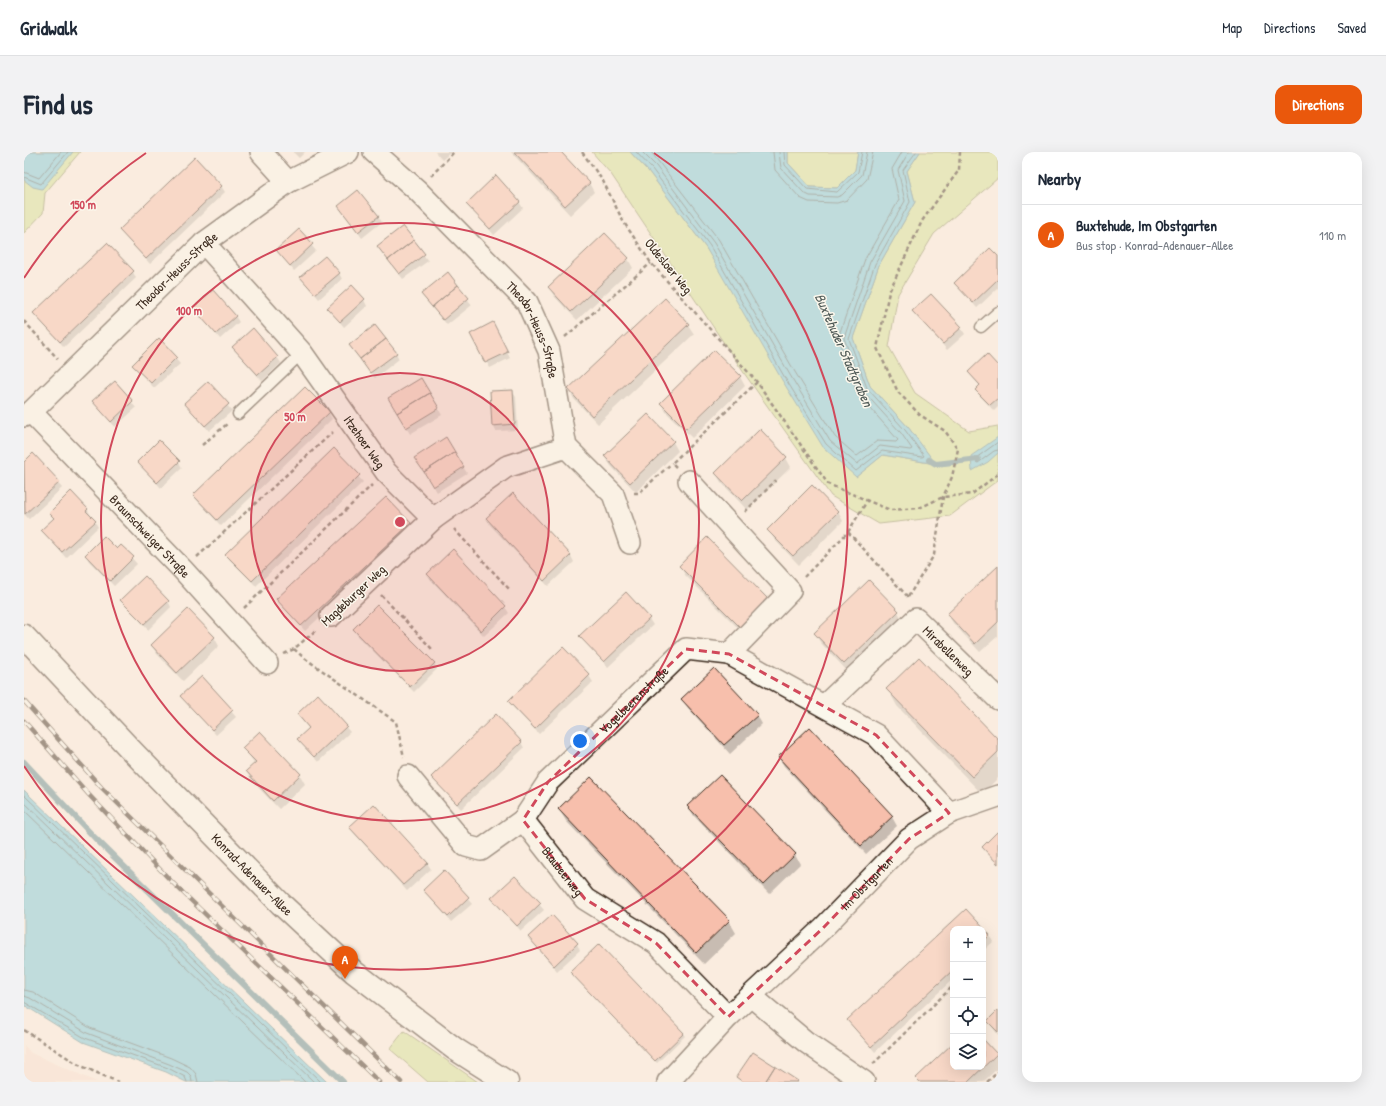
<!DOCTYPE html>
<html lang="en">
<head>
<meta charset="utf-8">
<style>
	body { margin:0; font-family:"Patrick Hand",sans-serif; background:#f2f2f3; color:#1f2937 }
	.controls { position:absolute; right:12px; bottom:12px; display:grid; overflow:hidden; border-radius:8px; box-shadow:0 4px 16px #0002 }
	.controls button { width:36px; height:36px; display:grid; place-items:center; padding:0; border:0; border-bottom:1px solid #e0e1e3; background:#fff; color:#1f2937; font:20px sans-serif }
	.you { position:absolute; left:556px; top:589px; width:14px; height:14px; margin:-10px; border:3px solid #fff; border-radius:50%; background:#1a73e8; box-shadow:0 0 0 6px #1a73e833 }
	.badge { display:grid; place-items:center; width:26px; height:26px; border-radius:50%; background:#ea580c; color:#fff; font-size:13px; font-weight:700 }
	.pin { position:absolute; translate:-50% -33px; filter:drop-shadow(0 1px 2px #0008) }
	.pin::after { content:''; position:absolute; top:21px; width:14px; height:12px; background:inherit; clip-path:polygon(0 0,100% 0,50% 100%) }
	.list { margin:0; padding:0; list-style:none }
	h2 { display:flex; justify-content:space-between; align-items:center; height:52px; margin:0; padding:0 16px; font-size:17px }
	h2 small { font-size:13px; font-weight:400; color:#747a83 }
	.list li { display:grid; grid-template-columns:26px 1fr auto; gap:12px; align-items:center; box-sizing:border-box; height:60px; padding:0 16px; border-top:1px solid #e0e1e3 }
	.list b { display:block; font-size:15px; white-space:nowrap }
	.list p { margin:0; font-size:13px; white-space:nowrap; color:#747a83 }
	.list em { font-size:13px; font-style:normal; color:#747a83 }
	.icon { flex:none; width:22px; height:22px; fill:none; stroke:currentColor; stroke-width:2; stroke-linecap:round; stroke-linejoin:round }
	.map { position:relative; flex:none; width:974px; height:930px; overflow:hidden; border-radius:12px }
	header { display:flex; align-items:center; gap:24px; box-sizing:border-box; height:56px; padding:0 20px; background:#fff; border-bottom:1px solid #e0e1e3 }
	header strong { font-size:19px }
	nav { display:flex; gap:22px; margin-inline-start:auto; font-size:14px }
	.intro { display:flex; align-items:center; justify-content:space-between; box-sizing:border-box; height:96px; padding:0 24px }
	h1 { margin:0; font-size:28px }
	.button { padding:10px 18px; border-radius:12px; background:#ea580c; color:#fff; font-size:14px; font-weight:700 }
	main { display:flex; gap:24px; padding:0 24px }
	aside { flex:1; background:#fff; border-radius:12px; box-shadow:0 4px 16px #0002 }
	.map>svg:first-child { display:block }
</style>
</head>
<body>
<header>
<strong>Gridwalk</strong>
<nav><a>Map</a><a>Directions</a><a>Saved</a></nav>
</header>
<div class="intro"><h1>Find us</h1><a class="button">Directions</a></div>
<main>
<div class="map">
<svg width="974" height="930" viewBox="0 0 974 930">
	<rect width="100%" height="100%" fill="#faecdf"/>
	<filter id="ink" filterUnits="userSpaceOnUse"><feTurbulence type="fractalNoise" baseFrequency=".025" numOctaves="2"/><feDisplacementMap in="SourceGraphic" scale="8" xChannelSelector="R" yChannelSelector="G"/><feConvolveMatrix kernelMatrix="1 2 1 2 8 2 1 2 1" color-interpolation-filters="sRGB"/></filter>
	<g filter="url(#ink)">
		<path fill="#f9ded0" d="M 0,893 L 7,901 L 73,930 L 0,930 Z"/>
		<path fill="#d3e194" stroke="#878659" d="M 0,0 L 56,0 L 21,41 L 19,61 L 0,81 Z
			M 568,0 L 606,0 L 625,20 L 682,96 L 832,325 L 859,303 L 911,312 L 884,275 L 846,234 L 829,186 L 855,113 L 891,50 L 883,19 L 896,0 L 974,0 L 974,26 L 910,82 L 874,142 L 865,195 L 891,241 L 945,279 L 974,274 L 974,328 L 926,364 L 855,372 L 807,344 L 720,221 L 587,22 Z
			M 764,0 L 834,0 L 831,18 L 813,36 L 786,35 L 764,11 Z
			M 380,879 L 454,930 L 404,930 L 366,897 Z"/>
		<path fill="#7ac7d9" stroke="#61888e" d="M 0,0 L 49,0 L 18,37 L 9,35 L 0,28 Z
			M 606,0 L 764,0 L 764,11 L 786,35 L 813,36 L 831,18 L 834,0 L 896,0 L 883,19 L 891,50 L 855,113 L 829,186 L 846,234 L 884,275 L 912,312 L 859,303 L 832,325 L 799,295 L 758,228 L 682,96 L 625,20 Z
			M 974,285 L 974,301 L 964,310 L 948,319 L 947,304 Z
			M 0,638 L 6,644 L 303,930 L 162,930 L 142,920 L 59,890 L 0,853 Z"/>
		<path fill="#0003" d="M 269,0 L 281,0 L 275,6 Z
			M 411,0 L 427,0 L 418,8 Z
			M 487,0 L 536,0 L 565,31 L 570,40 L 546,63 Z
			M 197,34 L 201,40 L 126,112 L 96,78 Z
			M 495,50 L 499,56 L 470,83 L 444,52 Z
			M 315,54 L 354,64 L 358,70 L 338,86 Z
			M 379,76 L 404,109 L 379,127 L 358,100 Z
			M 275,78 L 292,99 L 270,119 L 253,98 Z
			M 581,83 L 604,107 L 609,116 L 553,168 L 530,144 L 525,135 Z
			M 974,105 L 974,136 L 953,156 L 931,131 Z
			M 109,120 L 112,126 L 40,195 L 10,161 Z
			M 315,121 L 318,127 L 295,147 L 277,125 Z
			M 424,122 L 448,153 L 423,173 L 399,142 Z
			M 641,147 L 664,173 L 670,182 L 574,272 L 550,247 L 545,238 Z
			M 340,148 L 343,154 L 320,175 L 304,156 Z
			M 171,156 L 211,164 L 215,170 L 196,187 Z
			M 890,159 L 937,176 L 941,182 L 923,198 Z
			M 471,177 L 486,206 L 466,216 L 447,182 Z
			M 135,188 L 156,212 L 130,236 L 110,213 Z
			M 326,194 L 372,201 L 375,207 L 351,226 Z
			M 209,196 L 253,205 L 257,211 L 238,229 Z
			M 974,215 L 974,255 L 970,259 L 956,244 L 953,238 L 956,234 L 945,221 Z
			M 716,225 L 721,234 L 668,286 L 642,260 L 637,251 Z
			M 397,227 L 418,263 L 386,282 L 365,246 Z
			M 91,230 L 112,256 L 91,275 L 69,249 Z
			M 184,231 L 208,259 L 185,279 L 162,251 Z
			M 488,239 L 492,245 L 494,278 L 472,279 L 469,274 Z
			M 305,261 L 308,267 L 197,374 L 174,349 L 170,344 Z
			M 421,287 L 443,321 L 413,340 L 395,312 Z
			M 649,290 L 654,299 L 612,340 L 587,314 L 581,305 Z
			M 310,297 L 339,330 L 232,434 L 206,408 L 202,402 Z
			M 9,303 L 38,336 L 5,367 L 0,362 L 0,311 Z
			M 762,306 L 767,315 L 723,358 L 697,330 L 692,321 Z
			M 114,310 L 155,310 L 158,316 L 137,336 Z
			M 788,335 L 814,360 L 819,369 L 775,413 L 750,387 L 745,378 Z
			M 489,342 L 547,404 L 550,410 L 524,434 L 466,373 L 463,367 Z
			M 362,346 L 390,378 L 281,479 L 253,447 Z
			M 63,357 L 74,375 L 42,406 L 18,378 L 30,367 L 26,361 Z
			M 97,394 L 113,412 L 90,434 L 65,409 L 62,403 L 93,398 Z
			M 429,399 L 481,455 L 485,461 L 460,484 L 407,428 L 404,422 Z
			M 656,414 L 744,447 L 722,484 L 661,423 Z
			M 974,416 L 974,484 L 956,500 L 929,471 L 924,462 Z
			M 98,448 L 144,449 L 147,455 L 124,478 Z
			M 874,460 L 879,469 L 825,521 L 796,490 L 791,481 Z
			M 625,467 L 629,473 L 584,515 L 557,484 Z
			M 330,477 L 410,511 L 413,517 L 390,540 L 333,483 Z
			M 190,485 L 195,494 L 159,529 L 133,502 L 128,493 Z
			M 539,497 L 565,524 L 569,530 L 515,582 L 489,555 L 485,549 Z
			M 178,526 L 212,565 L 192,583 L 158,544 Z
			M 864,537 L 974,588 L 974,626 L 958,642 L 873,554 Z
			M 294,544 L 326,580 L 294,610 L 275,587 L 285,577 L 274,563 Z
			M 658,547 L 733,563 L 738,572 L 706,602 L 664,556 Z
			M 236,581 L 276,623 L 281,632 L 255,657 L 228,629 L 223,620 L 231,612 L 220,596 Z
			M 497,590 L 500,596 L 437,657 L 408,625 Z
			M 755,605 L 868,665 L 873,674 L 842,702 L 760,614 Z
			M 696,625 L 771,703 L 776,712 L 745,742 L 670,664 L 665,655 Z
			M 535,657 L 705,769 L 712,781 L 680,812 L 542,669 Z
			M 326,675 L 403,711 L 407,717 L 383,739 L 330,681 Z
			M 974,681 L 974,713 L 959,695 Z
			M 420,720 L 448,752 L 427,770 L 400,738 Z
			M 491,725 L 520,758 L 497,779 L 468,747 Z
			M 942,758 L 966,784 L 969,790 L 959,799 L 959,777 L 929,777 L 929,827 L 851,900 L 824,868 Z
			M 505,785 L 553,792 L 556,798 L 533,819 Z
			M 575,793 L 661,884 L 633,911 L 547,820 Z
			M 974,860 L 974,883 L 964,869 Z
			M 959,889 L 974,905 L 974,916 L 959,930 L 895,930 L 893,926 L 929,893 L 929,915 L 959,915 Z"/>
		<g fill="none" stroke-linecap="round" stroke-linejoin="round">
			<path stroke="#546969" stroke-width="1" d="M 612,0 L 628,17 L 686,94 L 761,226 L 802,292 L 832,319 L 858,299 L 898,305 L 900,304 L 881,278 L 843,236 L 825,187 L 851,112 L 886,50 L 879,18 L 892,0
				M 618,0 L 632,14 L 690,91 L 766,223 L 806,289 L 833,312 L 856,294 L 886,298 L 888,297 L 877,281 L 839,239 L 820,186 L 846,110 L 881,49 L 874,18 L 885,0
				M 627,0 L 695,88 L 771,220 L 811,285 L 833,304 L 853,289 L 872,290 L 874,288 L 833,241 L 814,186 L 841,107 L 875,48 L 868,17 L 878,0
				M 749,0 L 751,18 L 776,46 L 785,50 L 813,51 L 823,48 L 843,27 L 849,0
				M 755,0 L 757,16 L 780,41 L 786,44 L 813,45 L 818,43 L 838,23 L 843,0
				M 760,0 L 761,13 L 783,37 L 813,40 L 834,20 L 838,0
				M 0,20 L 15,26 L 37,0
				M 0,25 L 17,32 L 44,0
				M 974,290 L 952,306 L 952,310 L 954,311 L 970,299 L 974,298
				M 0,643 L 297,930
				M 0,650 L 290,930
				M 0,658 L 281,930
				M 0,838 L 9,840 L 66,876 L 147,906 L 166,915 L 172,922 L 174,930
				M 0,844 L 6,846 L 63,881 L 145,912 L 163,920 L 167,924 L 168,930
				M 0,850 L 61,886 L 144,916 L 161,925 L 163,930"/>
			<path stroke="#61888e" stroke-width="6" d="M 905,308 L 912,312 L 954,307
				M 0,610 L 71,686 L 319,930"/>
		</g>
		<path fill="#f7bfac" stroke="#3b2a1e" d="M 490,0 L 537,0 L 566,31 L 541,54 Z
			M 171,5 L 198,34 L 122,107 L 95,78 Z
			M 472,23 L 496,50 L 466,77 L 442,52 Z
			M 334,38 L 355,64 L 334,80 L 314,54 Z
			M 379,74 L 390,88 L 364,108 L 353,94 Z
			M 275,77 L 289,92 L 266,114 L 252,98 Z
			M 581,81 L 605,106 L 547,160 L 524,135 Z
			M 390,88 L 401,102 L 375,122 L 364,108 Z
			M 83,91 L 110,119 L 36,190 L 9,161 Z
			M 966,96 L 974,104 L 974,127 L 949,151 L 930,131 Z
			M 301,104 L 316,121 L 291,142 L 276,125 Z
			M 424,120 L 434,133 L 408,155 L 397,142 Z
			M 328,133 L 341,147 L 316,170 L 303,156 Z
			M 434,133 L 445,146 L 419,168 L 408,155 Z
			M 189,138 L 212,164 L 192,182 L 169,156 Z
			M 907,142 L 938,175 L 919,192 L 888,159 Z
			M 641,146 L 665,172 L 568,264 L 544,237 Z
			M 469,170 L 484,200 L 461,211 L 446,182 Z
			M 351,173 L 362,187 L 336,207 L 325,193 Z
			M 229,176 L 254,205 L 234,223 L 208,195 Z
			M 135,186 L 153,205 L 127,231 L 108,213 Z
			M 362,187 L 373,201 L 346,221 L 336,207 Z
			M 690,198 L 717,224 L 662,277 L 636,251 Z
			M 963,202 L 974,214 L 974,246 L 966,253 L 951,238 L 956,233 L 944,220 Z
			M 397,226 L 406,241 L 373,261 L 364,246 Z
			M 91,229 L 109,249 L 87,270 L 68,249 Z
			M 184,229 L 205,252 L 181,274 L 160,251 Z
			M 281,235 L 306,260 L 193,368 L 169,343 Z
			M 489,238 L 491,272 L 468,274 L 466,239 Z
			M 406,241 L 415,256 L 382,276 L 373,261 Z
			M 624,262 L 650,289 L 606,331 L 580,304 Z
			M 736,277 L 763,305 L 718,349 L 691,321 Z
			M 422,285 L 431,300 L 400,320 L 390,306 Z
			M 135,288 L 156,309 L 133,331 L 113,310 Z
			M 310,296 L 336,323 L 228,429 L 201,402 Z
			M 431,300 L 440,315 L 409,335 L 400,320 Z
			M 9,301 L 36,330 L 1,362 L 0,310 Z
			M 788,333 L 814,360 L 769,404 L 743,378 Z
			M 47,339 L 64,357 L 62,359 L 72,369 L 38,400 L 17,378 L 30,366 L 25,361 Z
			M 489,341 L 547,403 L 520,429 L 462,366 Z
			M 362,345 L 387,371 L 277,474 L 252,447 Z
			M 80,384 L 93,397 L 97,393 L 110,405 L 86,429 L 61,403 Z
			M 683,385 L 744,447 L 716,475 L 655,414 Z
			M 429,397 L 482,454 L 457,479 L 403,422 Z
			M 974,414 L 974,470 L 951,492 L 923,462 Z
			M 121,424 L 145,449 L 120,472 L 96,448 Z
			M 845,428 L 875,459 L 820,512 L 790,481 Z
			M 602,440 L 626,466 L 580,510 L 555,484 Z
			M 353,453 L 411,511 L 386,535 L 329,477 Z
			M 164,457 L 191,485 L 153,521 L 127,493 Z
			M 539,495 L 566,523 L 511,577 L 484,549 Z
			M 895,505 L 974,587 L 974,600 L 948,625 L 862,537 Z
			M 690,516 L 734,563 L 700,593 L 657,547 Z
			M 178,524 L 209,558 L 188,578 L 156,544 Z
			M 294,542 L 323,574 L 290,605 L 273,587 L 285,576 L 273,562 Z
			M 472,562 L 498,590 L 433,652 L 407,625 Z
			M 786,575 L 869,664 L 837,694 L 754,605 Z
			M 236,579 L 277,622 L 249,649 L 222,619 L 232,610 L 218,596 Z
			M 696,623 L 772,702 L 740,733 L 663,654 Z
			M 567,625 L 706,768 L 672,801 L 534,657 Z
			M 350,652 L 404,711 L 379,733 L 325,675 Z
			M 974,679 L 974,712 L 958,695 Z
			M 420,718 L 445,745 L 424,765 L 399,738 Z
			M 491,724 L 517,751 L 493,774 L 467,746 Z
			M 942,757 L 966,783 L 959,790 L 959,777 L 929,777 L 929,818 L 847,895 L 823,868 Z
			M 528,763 L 554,791 L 530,814 L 504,785 Z
			M 575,792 L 660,881 L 631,909 L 546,820 Z
			M 974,858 L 974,880 L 963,869 Z
			M 959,887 L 973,902 L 944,930 L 896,930 L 892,926 L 929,891 L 929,915 L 959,915 Z
			M 729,900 L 751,914 L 741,930 L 719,930 L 712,925 Z
			M 751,914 L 774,929 L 773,930 L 741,930 Z"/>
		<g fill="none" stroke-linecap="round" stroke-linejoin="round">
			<defs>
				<path id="service" d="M 957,175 L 974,160
					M 214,262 L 278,201"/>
				<g id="minor">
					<path d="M 237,0 L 264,30"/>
					<path id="s1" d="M 350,0 L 393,38 L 503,150 L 525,199 L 542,295 L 589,342 L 606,391"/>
					<path id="s2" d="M 180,91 L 278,201 L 362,320 L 409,367 L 482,315 L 542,295"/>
					<path id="s3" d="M 7,260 L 159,418 L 243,511"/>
					<path id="s4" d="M 0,264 L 7,260 L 180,91 L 264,30 L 324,0"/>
					<path d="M 665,329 L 766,439 L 705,502"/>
					<path d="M 307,464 L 409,367"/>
					<path id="s5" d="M 800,554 L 892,467 L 974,547"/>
					<path id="s6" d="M 384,624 L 442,694 L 457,698 L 499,668 L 561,747 L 632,791 L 704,865"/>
					<path id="s7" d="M 499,668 L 524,630 L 662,497 L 705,502 L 852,583 L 925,661"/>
					<path d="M 727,844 L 782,890 L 840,930"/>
					<path id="s8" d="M 644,930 L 704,865 L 798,777 L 885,687 L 925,661 L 974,644"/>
				</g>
				<g id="tertiary">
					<path id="s9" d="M 0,484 L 109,600 L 257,752 L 330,820 L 431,897 L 483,930"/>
				</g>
			</defs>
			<use href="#service" stroke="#3b2a1e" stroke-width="13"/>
			<use href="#minor" stroke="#3b2a1e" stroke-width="24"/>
			<use href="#tertiary" stroke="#3b2a1e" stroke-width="25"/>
			<path stroke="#3b2a1e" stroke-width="2.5" stroke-dasharray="4 3" stroke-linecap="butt" d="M 558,0 L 579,29 L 599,69 L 627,111 L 733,230 L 804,332 L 866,358 L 895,356 L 919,345 L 948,342 L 974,322
				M 407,24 L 430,0
				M 0,169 L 34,207
				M 541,185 L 627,111
				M 178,293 L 203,272
				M 652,315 L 648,311 L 733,230
				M 610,341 L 615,341 L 648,311
				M 721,360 L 752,328
				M 430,377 L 485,437
				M 824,380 L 843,349
				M 173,405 L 309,280
				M 780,425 L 824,380 L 884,445
				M 357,443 L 409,498
				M 884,445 L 910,403 L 919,345 L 928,325 L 934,297 L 921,279 L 896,263 L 874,240 L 853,196 L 865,140 L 898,69 L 935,18 L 936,0
				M 220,456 L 348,333
				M 270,497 L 279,505 L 372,570 L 380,605
				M 260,502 L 270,497 L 292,478
				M 0,878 L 55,913 L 94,930
				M 849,912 L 929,834
				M 963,930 L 974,920"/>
			<use href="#service" stroke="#fbf7ec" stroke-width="10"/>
			<use href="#minor" stroke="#fbf7ec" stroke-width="21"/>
			<use href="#tertiary" stroke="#fbf7ec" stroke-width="22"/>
			<defs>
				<path id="rail" d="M 0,549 L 78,636 L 377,930
					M 0,569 L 65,643 L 149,731 L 355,930"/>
			</defs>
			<use href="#rail" stroke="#3b2a1e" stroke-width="4.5"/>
			<use href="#rail" stroke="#fbf7ec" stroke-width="3" stroke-dasharray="9" stroke-linecap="butt"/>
		</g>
	</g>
	<path d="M0 0H974V930H0ZM 662,497 L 705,502 L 852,583 L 925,661 L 885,687 L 798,777 L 704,865 L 632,791 L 561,747 L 499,668 L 524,630 Z" fill="#faecdf" fill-opacity=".55" fill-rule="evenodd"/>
	<path fill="none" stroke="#d1495b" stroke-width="3" stroke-dasharray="8 5" stroke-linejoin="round" d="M 662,497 L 705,502 L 852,583 L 925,661 L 885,687 L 798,777 L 704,865 L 632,791 L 561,747 L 499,668 L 524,630 Z"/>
	<circle cx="376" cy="370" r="149" fill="#d1495b" fill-opacity=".12"/>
	<g fill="none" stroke="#d1495b" stroke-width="2">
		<circle cx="376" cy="370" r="149"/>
		<circle cx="376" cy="370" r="299"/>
		<path d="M0 126A448 448 0 0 1 122 1M630 1A448 448 0 1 1 0 614"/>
	</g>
	<g text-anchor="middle" stroke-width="3" stroke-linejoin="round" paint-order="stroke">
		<g font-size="13" fill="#3b2a1e" stroke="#fbf7ec">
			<text transform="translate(645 114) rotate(51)" y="5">Oldesloer Weg</text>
			<text dy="5" stroke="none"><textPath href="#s4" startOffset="211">Theodor-Heuss-Straße</textPath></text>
			<text dy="5" stroke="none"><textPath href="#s1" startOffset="242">Theodor-Heuss-Straße</textPath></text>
			<text dy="5" stroke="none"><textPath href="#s2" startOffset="256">Itzehoer Weg</textPath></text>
			<text dy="5" stroke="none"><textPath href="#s3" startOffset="172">Braunschweiger Straße</textPath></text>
			<text transform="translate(329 443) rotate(-43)" y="5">Magdeburger Weg</text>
			<text dy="5" stroke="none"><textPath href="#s5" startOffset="172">Mirabellenweg</textPath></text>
			<text dy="5" stroke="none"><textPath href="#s7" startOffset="164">Vogelbeerenstraße</textPath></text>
			<text dy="5" stroke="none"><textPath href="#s6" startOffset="223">Blaubeerweg</textPath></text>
			<text dy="5" stroke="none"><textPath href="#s9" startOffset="330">Konrad-Adenauer-Allee</textPath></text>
			<text dy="5" stroke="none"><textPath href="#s8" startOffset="281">Im Obstgarten</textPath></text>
		</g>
		<g font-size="14" font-style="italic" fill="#4e5956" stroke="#fbf7ec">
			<text transform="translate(820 198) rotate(66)" y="5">Buxtehuder Stadtgraben</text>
		</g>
	</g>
	<circle cx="376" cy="370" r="6" fill="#d1495b" stroke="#fbf7ec" stroke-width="2"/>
	<g font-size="12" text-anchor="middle" font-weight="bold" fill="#d1495b" stroke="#fbf7ec" stroke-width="3" stroke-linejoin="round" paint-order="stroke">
		<text x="59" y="57">150 m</text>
		<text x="165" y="163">100 m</text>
		<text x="271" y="269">50 m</text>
	</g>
</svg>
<div class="controls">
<button>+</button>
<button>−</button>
<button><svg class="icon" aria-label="locate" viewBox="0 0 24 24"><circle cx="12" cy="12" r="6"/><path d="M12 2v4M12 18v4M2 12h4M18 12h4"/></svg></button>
<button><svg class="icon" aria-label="layers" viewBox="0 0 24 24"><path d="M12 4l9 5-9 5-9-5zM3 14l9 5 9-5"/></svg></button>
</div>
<div class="you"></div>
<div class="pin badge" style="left:321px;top:827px">A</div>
</div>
<aside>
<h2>Nearby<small></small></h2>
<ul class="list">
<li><span class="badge">A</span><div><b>Buxtehude, Im Obstgarten</b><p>Bus stop · Konrad-Adenauer-Allee</p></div><em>110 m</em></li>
</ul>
</aside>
</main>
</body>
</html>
